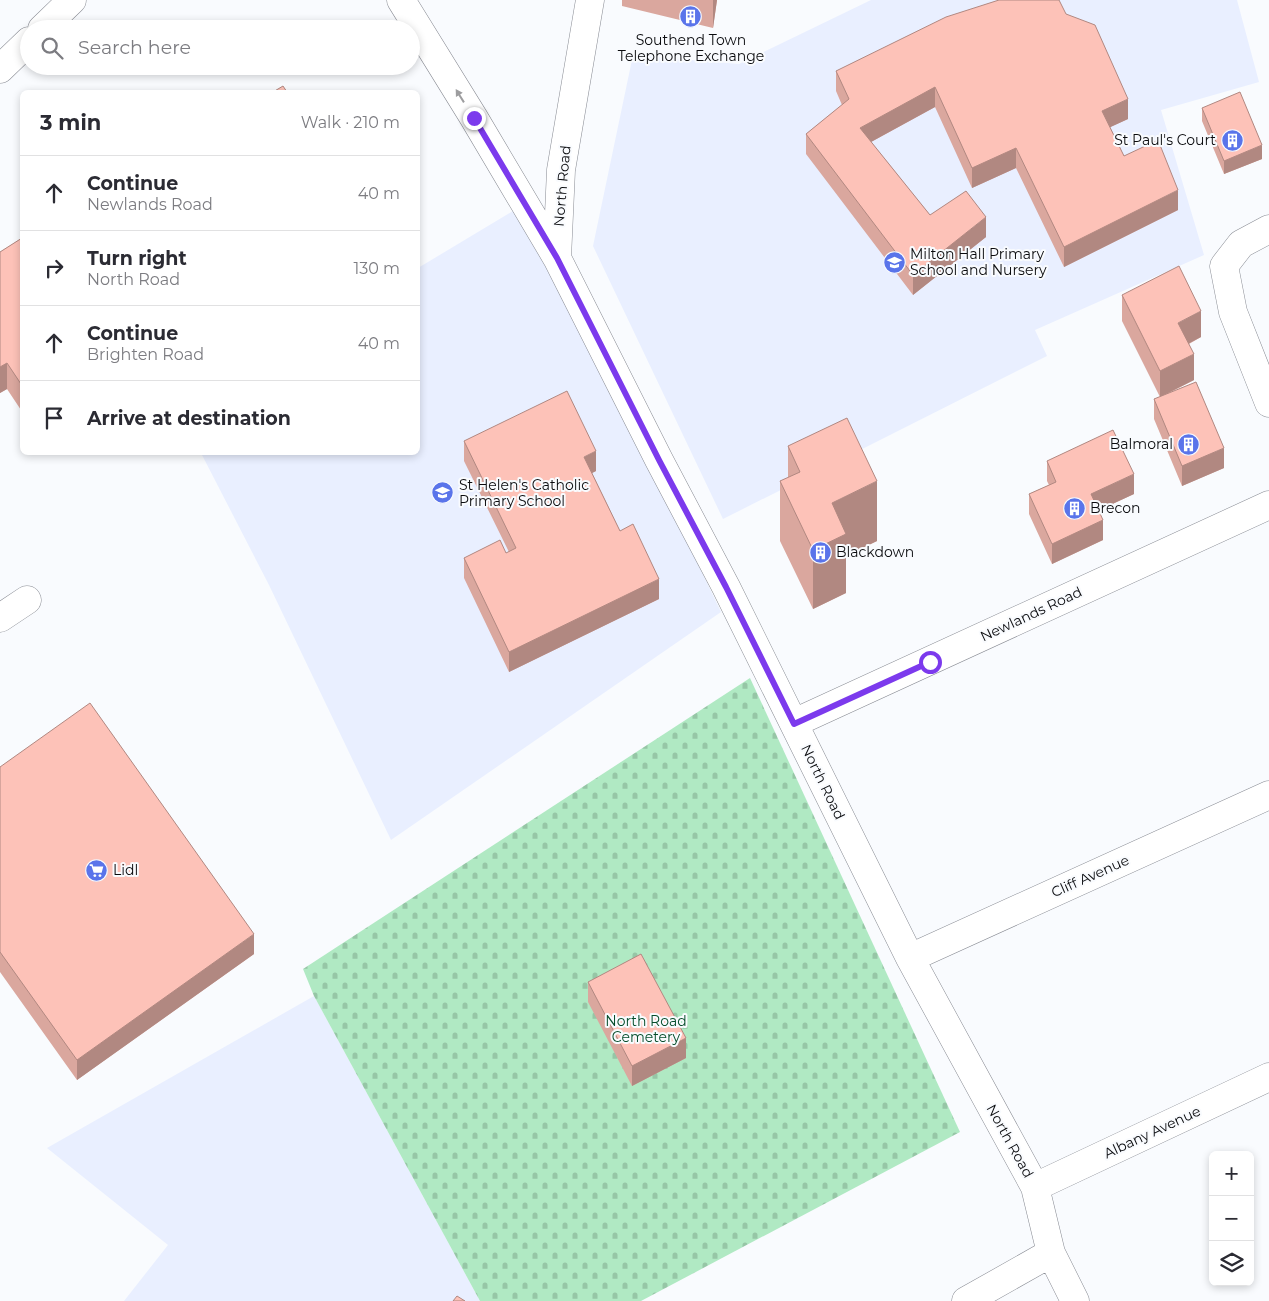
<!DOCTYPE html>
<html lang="en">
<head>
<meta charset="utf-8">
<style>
	body { margin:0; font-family:Montserrat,sans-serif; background:#f7f7f7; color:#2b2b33 }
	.controls { position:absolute; right:15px; bottom:15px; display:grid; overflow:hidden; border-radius:8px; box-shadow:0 2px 8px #0003 }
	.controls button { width:45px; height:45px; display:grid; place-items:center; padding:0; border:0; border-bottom:1px solid #e1e1e2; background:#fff; color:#2b2b33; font:25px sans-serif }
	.stop { position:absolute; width:15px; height:15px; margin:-11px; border:4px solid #7c3aed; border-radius:50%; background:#fff }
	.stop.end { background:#7c3aed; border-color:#fff; box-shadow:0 1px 5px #0008 }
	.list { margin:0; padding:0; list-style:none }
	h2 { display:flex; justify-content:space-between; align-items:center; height:65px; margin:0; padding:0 20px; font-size:21px }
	h2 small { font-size:16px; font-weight:400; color:#7c7c81 }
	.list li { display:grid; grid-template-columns:32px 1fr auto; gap:15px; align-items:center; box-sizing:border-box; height:75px; padding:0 20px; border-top:1px solid #e1e1e2 }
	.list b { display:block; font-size:19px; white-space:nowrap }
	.list p { margin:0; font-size:16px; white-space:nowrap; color:#7c7c81 }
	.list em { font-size:16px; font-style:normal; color:#7c7c81 }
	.icon { flex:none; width:28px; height:28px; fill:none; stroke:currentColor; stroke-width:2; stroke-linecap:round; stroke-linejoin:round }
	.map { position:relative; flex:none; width:1269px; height:1301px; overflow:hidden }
	.search { position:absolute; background:#fff; box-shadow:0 2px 8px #0003; left:20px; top:20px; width:400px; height:55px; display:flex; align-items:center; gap:12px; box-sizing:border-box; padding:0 18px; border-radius:28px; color:#7c7c81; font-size:19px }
	.panel { position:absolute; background:#fff; box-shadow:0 2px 8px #0003; left:20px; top:90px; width:400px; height:365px; border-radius:8px }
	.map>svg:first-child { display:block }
</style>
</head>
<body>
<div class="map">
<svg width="1269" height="1301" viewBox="0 0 1269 1301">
	<defs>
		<pattern id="cemetery-stones" width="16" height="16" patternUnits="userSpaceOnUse" patternTransform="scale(1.25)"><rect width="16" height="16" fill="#b0e9c3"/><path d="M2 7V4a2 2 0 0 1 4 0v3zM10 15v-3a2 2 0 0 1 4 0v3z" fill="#96c6a6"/></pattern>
	</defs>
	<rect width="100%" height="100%" fill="#f9fbfe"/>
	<path fill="#e9efff" d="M 871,0 L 1237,0 L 1259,82 L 1161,110 L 1204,255 L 1035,330 L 1047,356 L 723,519 L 593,246 L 633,55 L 739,64 Z
		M 518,208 L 683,533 L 721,612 L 391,840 L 269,585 L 201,453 L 418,452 L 418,268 Z
		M 314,996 L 480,1301 L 124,1301 L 168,1245 L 47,1148 Z"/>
	<path fill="url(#cemetery-stones)" d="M 750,678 L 960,1132 L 641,1301 L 480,1301 L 314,996 L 303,969 Z"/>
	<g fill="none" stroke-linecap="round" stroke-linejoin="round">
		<defs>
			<path id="minor" d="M 401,0 L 474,118 L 557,258
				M 590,0 L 561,170 L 557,258 L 659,460 L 726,587 L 910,958 L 1035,1187 L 1051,1253 L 1075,1301
				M 1269,229 L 1241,244 L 1224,266 L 1233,312 L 1269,403
				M 0,618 L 27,600
				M 794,723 L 1269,505
				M 910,958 L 1269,795
				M 1035,1187 L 1269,1077
				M 966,1301 L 1051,1253"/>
			<path id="major" d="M 42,29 L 72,0
				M 0,69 L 29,41"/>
		</defs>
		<use href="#minor" stroke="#898c94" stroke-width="29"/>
		<use href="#major" stroke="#898c94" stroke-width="29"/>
		<use href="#minor" stroke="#fff" stroke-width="28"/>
		<use href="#major" stroke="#fff" stroke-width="28"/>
	</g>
	<path fill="#daa79e" d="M 622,0 L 717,0 L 713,28 L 622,6 Z
		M 1066,14 L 1128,119 L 1110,127 L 1124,156 L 1178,210 L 1064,267 L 1016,168 L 972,188 L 935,107 L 871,142 L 930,215 L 986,237 L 913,295 L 806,154 L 806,134 L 842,105 L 836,91 L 836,71 Z
		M 1202,108 L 1262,159 L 1224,174 L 1202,121 Z
		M 22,238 L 22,410 L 21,410 L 7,389 L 0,393 L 0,252 Z
		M 1122,295 L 1201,337 L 1189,344 L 1194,380 L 1169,393 L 1224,468 L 1182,486 L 1154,419 L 1154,399 L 1160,397 L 1122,321 Z
		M 464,441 L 596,471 L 592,473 L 620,531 L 659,599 L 509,672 L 464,578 L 464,558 L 506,553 L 509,552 L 464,461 Z
		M 788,446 L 877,541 L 846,556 L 846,593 L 813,609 L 780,541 L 780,481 L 788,478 Z
		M 1047,461 L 1134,494 L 1099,510 L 1103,540 L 1052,564 L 1029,514 L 1029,494 L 1049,485 L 1047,481 Z
		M 0,767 L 254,954 L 77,1080 L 0,972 Z
		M 588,982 L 686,1058 L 632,1086 L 588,1002 Z"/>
	<path fill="#b18881" d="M 713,0 L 717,0 L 713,28 Z
		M 935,87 L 935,107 L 860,148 L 860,128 Z
		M 1128,99 L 1128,119 L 1102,131 L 1102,111 Z
		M 1262,145 L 1262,159 L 1224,174 L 1224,161 Z
		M 1016,148 L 1016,168 L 972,188 L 972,168 Z
		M 1178,190 L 1178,210 L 1064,267 L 1064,247 Z
		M 986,217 L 986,237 L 913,295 L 913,275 Z
		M 1201,311 L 1201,337 L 1178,349 L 1178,323 Z
		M 1194,354 L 1194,380 L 1160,397 L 1160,371 Z
		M 7,363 L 7,389 L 0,393 L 0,367 Z
		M 22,383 L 22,410 L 21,410 L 21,384 Z
		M 1224,448 L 1224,468 L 1182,486 L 1182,466 Z
		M 596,451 L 596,471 L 584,477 L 584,457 Z
		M 1134,474 L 1134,494 L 1091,514 L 1091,494 Z
		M 877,481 L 877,541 L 846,556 L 846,593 L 813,609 L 813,550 L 832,503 Z
		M 1103,520 L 1103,540 L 1052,564 L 1052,544 Z
		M 659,579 L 659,599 L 509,672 L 509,652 Z
		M 254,934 L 254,954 L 77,1080 L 77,1060 Z
		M 686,1038 L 686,1058 L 632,1086 L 632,1066 Z"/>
	<path fill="#fdc2b8" stroke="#b18881" d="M 999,0 L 1059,0 L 1066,14 L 1095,25 L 1128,99 L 1102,111 L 1124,156 L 1158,140 L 1178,190 L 1064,247 L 1016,148 L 972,168 L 935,87 L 860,128 L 930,215 L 966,191 L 986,217 L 913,275 L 806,134 L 849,99 L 836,71 L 946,17 Z
		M 283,86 L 287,92 L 273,92 Z
		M 1240,92 L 1262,145 L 1224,161 L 1202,108 Z
		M 22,238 L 22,383 L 21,384 L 7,363 L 0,367 L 0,252 Z
		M 1179,266 L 1201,311 L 1178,323 L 1194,354 L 1160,371 L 1122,295 Z
		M 1196,382 L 1224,448 L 1182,466 L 1154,399 Z
		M 567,391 L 596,451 L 584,457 L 620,531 L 633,524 L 659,579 L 509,652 L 464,558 L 500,540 L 506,553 L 516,548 L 464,441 Z
		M 847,418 L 877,481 L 832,503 L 846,534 L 813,550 L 780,481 L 800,472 L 788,446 Z
		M 1113,430 L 1134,474 L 1091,494 L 1103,520 L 1052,544 L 1029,494 L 1056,482 L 1047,461 Z
		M 90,703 L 254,934 L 77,1060 L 0,952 L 0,767 Z
		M 641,954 L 686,1038 L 632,1066 L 588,982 Z
		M 457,1296 L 465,1301 L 453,1301 Z"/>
	<defs><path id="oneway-solid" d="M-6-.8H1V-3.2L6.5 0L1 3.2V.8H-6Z" transform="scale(1.25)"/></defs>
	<use fill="#9d9d9f" href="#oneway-solid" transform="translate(460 96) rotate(-122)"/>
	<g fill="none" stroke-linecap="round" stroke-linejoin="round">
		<path stroke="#7c3aed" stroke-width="6" d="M 474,118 L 557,258 L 659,460 L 726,587 L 794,724 L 930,662"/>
	</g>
	<defs>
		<symbol id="building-disc" viewBox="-11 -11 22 22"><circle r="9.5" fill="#5a74ea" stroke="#f9fbfe"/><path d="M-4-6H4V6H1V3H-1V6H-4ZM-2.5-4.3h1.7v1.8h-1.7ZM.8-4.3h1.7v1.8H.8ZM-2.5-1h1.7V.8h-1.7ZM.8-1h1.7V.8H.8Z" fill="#fff"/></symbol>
		<symbol id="school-disc" viewBox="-11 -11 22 22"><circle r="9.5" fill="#5a74ea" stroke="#f9fbfe"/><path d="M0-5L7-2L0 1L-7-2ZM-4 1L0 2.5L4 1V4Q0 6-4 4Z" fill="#fff"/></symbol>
		<symbol id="supermarket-disc" viewBox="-11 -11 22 22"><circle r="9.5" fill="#5a74ea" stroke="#f9fbfe"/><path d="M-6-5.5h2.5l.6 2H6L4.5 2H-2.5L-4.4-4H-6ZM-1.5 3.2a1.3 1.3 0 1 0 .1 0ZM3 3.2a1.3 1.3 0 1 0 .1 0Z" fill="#fff"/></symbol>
	</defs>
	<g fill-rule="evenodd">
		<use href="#building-disc" x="678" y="4" width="25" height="25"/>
		<use href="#building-disc" x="1220" y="128" width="25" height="25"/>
		<use href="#school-disc" x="882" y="250" width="25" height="25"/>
		<use href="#building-disc" x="1176" y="432" width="25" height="25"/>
		<use href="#school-disc" x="430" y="480" width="25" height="25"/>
		<use href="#building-disc" x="1062" y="496" width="25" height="25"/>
		<use href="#building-disc" x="808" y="540" width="25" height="25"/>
		<use href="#supermarket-disc" x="84" y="858" width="25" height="25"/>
	</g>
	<g text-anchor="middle" stroke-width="4" stroke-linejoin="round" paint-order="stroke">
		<g font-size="14" fill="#0a0b0e" stroke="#f9fbfe" text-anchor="start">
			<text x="691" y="45" text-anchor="middle">Southend Town<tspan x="691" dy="16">Telephone Exchange</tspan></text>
			<text x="1216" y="145" text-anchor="end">St Paul's Court</text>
			<text x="910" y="259">Milton Hall Primary<tspan x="910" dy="16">School and Nursery</tspan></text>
			<text x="1173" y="449" text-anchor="end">Balmoral</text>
			<text x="459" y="490">St Helen's Catholic<tspan x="459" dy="16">Primary School</tspan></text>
			<text x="1090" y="513">Brecon</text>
			<text x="836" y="557">Blackdown</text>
			<text x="113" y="875">Lidl</text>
		</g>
		<g font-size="14" fill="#0a0b0e" stroke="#f9fbfe">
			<text transform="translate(562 186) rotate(-85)" y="5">North Road</text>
			<text transform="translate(1031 614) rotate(-25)" y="5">Newlands Road</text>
			<text transform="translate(823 782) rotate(64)" y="5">North Road</text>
			<text transform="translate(1090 876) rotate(-24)" y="5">Cliff Avenue</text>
			<text transform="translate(1152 1132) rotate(-25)" y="5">Albany Avenue</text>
			<text transform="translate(1010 1141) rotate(61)" y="5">North Road</text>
		</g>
		<g font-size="14" fill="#064d2b" stroke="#f9fbfe">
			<text x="646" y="1026">North Road<tspan x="646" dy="16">Cemetery</tspan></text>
		</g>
	</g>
</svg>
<div class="controls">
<button>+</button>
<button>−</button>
<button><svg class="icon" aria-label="layers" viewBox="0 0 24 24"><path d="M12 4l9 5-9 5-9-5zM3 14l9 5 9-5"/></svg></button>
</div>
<div class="stop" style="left:930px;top:662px"></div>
<div class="stop end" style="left:474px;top:118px"></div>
<div class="search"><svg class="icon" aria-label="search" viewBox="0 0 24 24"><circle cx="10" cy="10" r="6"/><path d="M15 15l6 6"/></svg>Search here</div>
<section class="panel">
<h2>3 min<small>Walk · 210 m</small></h2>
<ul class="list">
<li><svg class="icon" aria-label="ahead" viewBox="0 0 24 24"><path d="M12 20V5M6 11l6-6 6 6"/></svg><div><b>Continue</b><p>Newlands Road</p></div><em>40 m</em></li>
<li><svg class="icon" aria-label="right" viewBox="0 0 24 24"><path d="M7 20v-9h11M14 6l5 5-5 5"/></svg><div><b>Turn right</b><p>North Road</p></div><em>130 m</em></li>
<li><svg class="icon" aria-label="ahead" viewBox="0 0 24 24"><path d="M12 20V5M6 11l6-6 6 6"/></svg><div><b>Continue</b><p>Brighten Road</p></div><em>40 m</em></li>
<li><svg class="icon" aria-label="arrive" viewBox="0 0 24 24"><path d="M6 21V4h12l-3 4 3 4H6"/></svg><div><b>Arrive at destination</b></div></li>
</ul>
</section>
</div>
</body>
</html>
